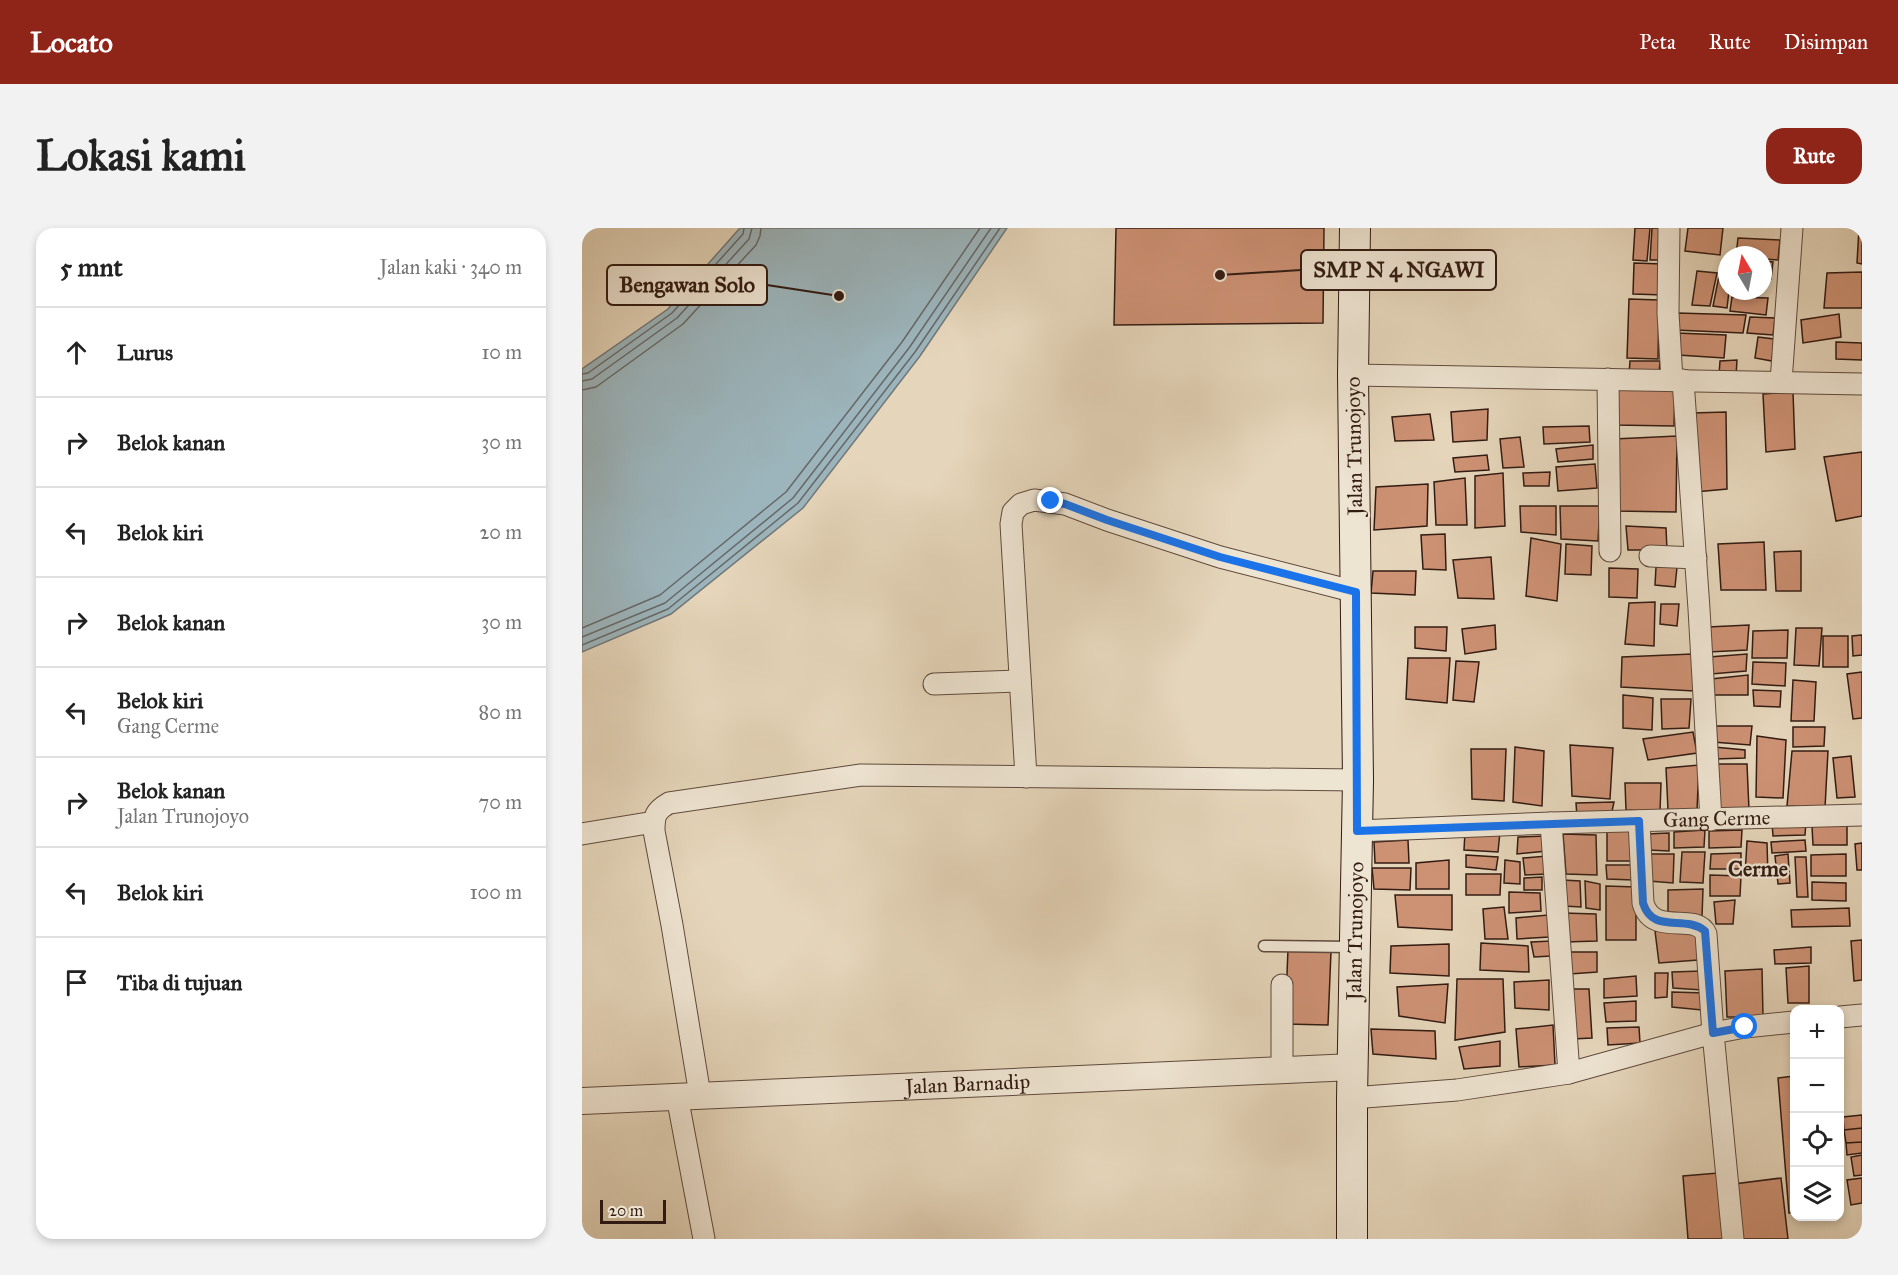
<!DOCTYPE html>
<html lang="id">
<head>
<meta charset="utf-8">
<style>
	body { margin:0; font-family:"IM FELL Great Primer",serif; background:#f2f2f2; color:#222 }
	.controls { position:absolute; right:18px; bottom:18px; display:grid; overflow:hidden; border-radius:12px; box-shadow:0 3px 9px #0003 }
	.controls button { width:54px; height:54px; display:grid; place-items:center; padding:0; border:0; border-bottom:2px solid #e0e0e0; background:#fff; color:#222; font:30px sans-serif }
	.compass { position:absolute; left:1136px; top:18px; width:54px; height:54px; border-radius:50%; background:#fff; box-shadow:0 3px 9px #0003; rotate:350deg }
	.scale { position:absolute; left:18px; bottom:15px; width:66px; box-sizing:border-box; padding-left:6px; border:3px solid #321b12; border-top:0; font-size:16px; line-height:21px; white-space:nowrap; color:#321b12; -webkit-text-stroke:4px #eee4d2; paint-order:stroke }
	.stop { position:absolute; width:18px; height:18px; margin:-14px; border:4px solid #1a73e8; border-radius:50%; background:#fff }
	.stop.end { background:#1a73e8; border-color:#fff; box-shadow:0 2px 6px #0008 }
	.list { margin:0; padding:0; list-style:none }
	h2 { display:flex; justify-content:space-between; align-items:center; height:78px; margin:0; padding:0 24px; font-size:26px }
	h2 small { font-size:20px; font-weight:400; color:#767676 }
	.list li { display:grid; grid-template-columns:39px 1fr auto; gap:18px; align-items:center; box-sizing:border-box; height:90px; padding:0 24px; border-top:2px solid #e0e0e0 }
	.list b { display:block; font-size:22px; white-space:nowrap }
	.list p { margin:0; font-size:20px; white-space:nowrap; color:#767676 }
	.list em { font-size:20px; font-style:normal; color:#767676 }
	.icon { flex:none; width:33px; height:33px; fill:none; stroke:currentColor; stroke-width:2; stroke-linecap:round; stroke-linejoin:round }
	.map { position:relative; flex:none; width:1280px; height:1011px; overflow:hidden; border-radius:18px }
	header { display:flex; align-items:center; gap:36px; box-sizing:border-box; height:84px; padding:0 30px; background:#8f2418; color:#fff }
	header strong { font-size:28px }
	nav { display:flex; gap:33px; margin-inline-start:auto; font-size:21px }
	.intro { display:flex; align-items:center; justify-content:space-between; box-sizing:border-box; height:144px; padding:0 36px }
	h1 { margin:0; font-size:42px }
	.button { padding:15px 27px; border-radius:18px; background:#8f2418; color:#fff; font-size:21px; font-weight:700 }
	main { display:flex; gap:36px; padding:0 36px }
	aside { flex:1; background:#fff; border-radius:18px; box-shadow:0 3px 9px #0003 }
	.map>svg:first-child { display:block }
</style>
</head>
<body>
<header>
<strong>Locato</strong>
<nav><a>Peta</a><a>Rute</a><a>Disimpan</a></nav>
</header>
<div class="intro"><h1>Lokasi kami</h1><a class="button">Rute</a></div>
<main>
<aside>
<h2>5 mnt<small>Jalan kaki · 340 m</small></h2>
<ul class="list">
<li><svg class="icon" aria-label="ahead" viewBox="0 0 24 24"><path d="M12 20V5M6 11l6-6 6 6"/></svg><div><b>Lurus</b></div><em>10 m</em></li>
<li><svg class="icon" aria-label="right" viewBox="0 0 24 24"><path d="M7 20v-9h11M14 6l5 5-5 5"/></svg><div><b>Belok kanan</b></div><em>30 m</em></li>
<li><svg class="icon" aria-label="left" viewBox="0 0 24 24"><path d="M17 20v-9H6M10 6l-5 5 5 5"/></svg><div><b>Belok kiri</b></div><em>20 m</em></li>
<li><svg class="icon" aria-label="right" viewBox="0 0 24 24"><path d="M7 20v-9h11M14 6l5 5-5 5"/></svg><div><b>Belok kanan</b></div><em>30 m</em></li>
<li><svg class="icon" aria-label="left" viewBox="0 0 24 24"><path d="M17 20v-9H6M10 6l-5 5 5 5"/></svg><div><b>Belok kiri</b><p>Gang Cerme</p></div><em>80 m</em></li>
<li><svg class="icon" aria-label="right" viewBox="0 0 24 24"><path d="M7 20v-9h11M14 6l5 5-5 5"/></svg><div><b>Belok kanan</b><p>Jalan Trunojoyo</p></div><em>70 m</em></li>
<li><svg class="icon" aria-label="left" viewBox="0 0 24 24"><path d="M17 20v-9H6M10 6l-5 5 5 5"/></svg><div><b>Belok kiri</b></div><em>100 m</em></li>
<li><svg class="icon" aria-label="arrive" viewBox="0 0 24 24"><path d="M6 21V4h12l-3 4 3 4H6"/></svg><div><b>Tiba di tujuan</b></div></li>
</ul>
</aside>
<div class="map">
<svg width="1280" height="1011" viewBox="0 0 1280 1011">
	<rect width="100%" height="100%" fill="#e5d5ba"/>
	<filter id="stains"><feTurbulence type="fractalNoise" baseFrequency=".00333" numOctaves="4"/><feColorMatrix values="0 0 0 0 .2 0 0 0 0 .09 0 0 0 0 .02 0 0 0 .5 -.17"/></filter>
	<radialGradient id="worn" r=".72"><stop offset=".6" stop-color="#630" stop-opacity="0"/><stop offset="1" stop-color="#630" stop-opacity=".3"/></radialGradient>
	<path fill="#9cb5bc" stroke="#727778" stroke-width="1.5" d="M 158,0 L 425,0 L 338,128 L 221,280 L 89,386 L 0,424 L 0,141 L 86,81 Z"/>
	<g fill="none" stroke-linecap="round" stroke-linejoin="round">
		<path stroke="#676867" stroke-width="1.5" d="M 0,146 L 6,145 L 90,85 L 161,6 L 162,0
			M 0,153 L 10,151 L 95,90 L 167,11 L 170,0
			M 0,162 L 14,159 L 101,96 L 174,17 L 178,8 L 179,0
			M 0,400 L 78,367 L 204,264 L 320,114 L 398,0
			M 0,409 L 83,375 L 211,270 L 327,120 L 409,0
			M 0,417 L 86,381 L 216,275 L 333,124 L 418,0"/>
	</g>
	<path fill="#cd9174" stroke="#321b12" stroke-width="1.5" d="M 534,0 L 742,0 L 741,95 L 532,97 Z
		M 1053,0 L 1068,0 L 1065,33 L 1051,32 Z
		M 1070,0 L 1084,0 L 1084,32 L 1068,32 Z
		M 1106,0 L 1141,0 L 1138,27 L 1103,23 Z
		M 1277,0 L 1280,0 L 1280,36 L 1275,35 Z
		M 1156,10 L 1198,12 L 1196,32 L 1181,31 L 1181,27 L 1154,27 Z
		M 1181,33 L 1191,34 L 1189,51 L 1181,50 Z
		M 1052,35 L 1081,36 L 1082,67 L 1051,66 Z
		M 1115,43 L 1135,45 L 1128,78 L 1110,77 Z
		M 1138,43 L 1145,43 L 1145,63 L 1147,63 L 1145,80 L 1131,78 Z
		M 1280,44 L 1280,80 L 1242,80 L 1245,45 Z
		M 1150,69 L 1186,70 L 1184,87 L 1148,83 Z
		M 1047,71 L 1077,72 L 1076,131 L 1045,130 Z
		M 1095,85 L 1164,87 L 1161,105 L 1093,102 Z
		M 1257,86 L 1259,109 L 1221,115 L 1219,92 Z
		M 1168,89 L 1193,90 L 1191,107 L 1165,105 Z
		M 1094,105 L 1144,107 L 1142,130 L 1096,127 Z
		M 1176,109 L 1192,111 L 1190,133 L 1173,130 Z
		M 1254,114 L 1280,115 L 1280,132 L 1254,131 Z
		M 1155,132 L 1154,148 L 1137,147 L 1138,133 Z
		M 1048,133 L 1078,133 L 1077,146 L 1047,146 Z
		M 1032,160 L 1093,160 L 1092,198 L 1032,197 Z
		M 1211,164 L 1213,221 L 1184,224 L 1181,166 Z
		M 906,181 L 905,212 L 871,214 L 869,184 Z
		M 1144,184 L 1145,261 L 1113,264 L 1110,185 Z
		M 848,186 L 852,212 L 813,213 L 810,189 Z
		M 1007,198 L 1008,214 L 962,216 L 961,199 Z
		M 1095,208 L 1094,284 L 1033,283 L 1032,211 Z
		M 938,209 L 942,239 L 921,240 L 918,211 Z
		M 1011,217 L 1011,231 L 976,234 L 974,221 Z
		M 1280,224 L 1280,288 L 1254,293 L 1242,229 Z
		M 905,227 L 907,242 L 873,244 L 871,230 Z
		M 1013,236 L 1015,260 L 976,263 L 974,239 Z
		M 968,244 L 967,258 L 942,258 L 941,245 Z
		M 921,245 L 923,298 L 893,300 L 893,248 Z
		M 883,250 L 885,297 L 854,297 L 852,254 Z
		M 846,256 L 845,298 L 792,302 L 794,259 Z
		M 938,278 L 974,278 L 974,307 L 939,304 Z
		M 978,278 L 1018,278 L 1016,313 L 979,311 Z
		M 1044,298 L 1084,300 L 1085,322 L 1046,322 Z
		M 863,306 L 864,342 L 841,341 L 839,307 Z
		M 949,310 L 979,316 L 975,373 L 944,368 Z
		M 1182,314 L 1184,362 L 1139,362 L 1136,316 Z
		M 984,316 L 1010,318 L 1009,347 L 983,346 Z
		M 1219,323 L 1219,363 L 1194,363 L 1192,324 Z
		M 909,329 L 912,371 L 876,370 L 871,332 Z
		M 1074,339 L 1095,339 L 1093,359 L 1073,357 Z
		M 1027,340 L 1056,341 L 1055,370 L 1027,369 Z
		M 791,343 L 834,343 L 833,367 L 789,365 Z
		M 1073,374 L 1072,418 L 1043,416 L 1047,375 Z
		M 1079,376 L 1097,376 L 1095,398 L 1078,396 Z
		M 913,397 L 914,421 L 883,426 L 880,401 Z
		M 1167,397 L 1165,422 L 1127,424 L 1126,399 Z
		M 833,399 L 865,399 L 864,423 L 833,420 Z
		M 1214,400 L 1240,400 L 1237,438 L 1212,437 Z
		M 1206,402 L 1205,430 L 1170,430 L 1171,403 Z
		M 1280,407 L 1280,427 L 1271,428 L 1270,408 Z
		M 1241,408 L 1266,408 L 1266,439 L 1241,439 Z
		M 1110,426 L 1112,463 L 1039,459 L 1040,429 Z
		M 1165,426 L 1164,443 L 1129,446 L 1127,429 Z
		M 826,430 L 868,430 L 865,475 L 824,471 Z
		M 874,433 L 897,434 L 892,474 L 871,472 Z
		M 1171,434 L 1204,435 L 1203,458 L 1170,456 Z
		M 1280,444 L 1280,490 L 1271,491 L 1265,446 Z
		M 1166,447 L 1166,467 L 1128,467 L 1129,451 Z
		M 1211,452 L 1234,454 L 1232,493 L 1209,493 Z
		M 1171,462 L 1199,463 L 1198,479 L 1172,478 Z
		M 1041,467 L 1071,470 L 1070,502 L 1041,500 Z
		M 1079,471 L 1109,471 L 1107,500 L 1080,501 Z
		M 1131,498 L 1170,498 L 1168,517 L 1131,514 Z
		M 1211,499 L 1243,499 L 1242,518 L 1211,519 Z
		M 1111,504 L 1115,525 L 1066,532 L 1061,511 Z
		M 1175,508 L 1204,512 L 1201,570 L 1174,569 Z
		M 988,517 L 1031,520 L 1028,571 L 990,568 Z
		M 933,519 L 962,523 L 960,578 L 931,574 Z
		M 1132,519 L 1163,522 L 1163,530 L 1133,531 Z
		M 889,521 L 924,521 L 922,573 L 890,571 Z
		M 1210,523 L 1246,523 L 1243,580 L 1205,578 Z
		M 1269,528 L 1273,569 L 1255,570 L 1251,530 Z
		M 1134,536 L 1165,536 L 1167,582 L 1138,583 Z
		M 1117,537 L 1115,582 L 1086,582 L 1084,540 Z
		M 1043,555 L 1079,555 L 1078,584 L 1044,582 Z
		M 1032,574 L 1029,588 L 995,589 L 994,575 Z
		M 1224,594 L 1223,607 L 1191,608 L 1190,595 Z
		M 1265,596 L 1265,617 L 1231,617 L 1230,598 Z
		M 1051,600 L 1050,633 L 1025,633 L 1025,601 Z
		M 1123,602 L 1122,619 L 1092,620 L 1092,604 Z
		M 1160,602 L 1159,619 L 1127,620 L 1127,603 Z
		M 883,604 L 918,604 L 916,624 L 882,622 Z
		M 1087,605 L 1087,623 L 1066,622 L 1064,606 Z
		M 981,606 L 1014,607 L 1015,647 L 984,646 Z
		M 965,608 L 965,623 L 935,626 L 936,609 Z
		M 826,612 L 827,635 L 793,635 L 792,614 Z
		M 1223,612 L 1224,623 L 1190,625 L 1189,614 Z
		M 1165,613 L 1185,615 L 1186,648 L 1163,648 Z
		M 1280,615 L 1280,642 L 1275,642 L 1273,616 Z
		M 1100,624 L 1123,624 L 1121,655 L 1098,654 Z
		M 1159,625 L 1159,641 L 1128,641 L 1129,626 Z
		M 1065,626 L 1092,626 L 1091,655 L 1067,653 Z
		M 1206,626 L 1208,655 L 1196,656 L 1193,628 Z
		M 1264,626 L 1264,648 L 1229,648 L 1229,627 Z
		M 884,627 L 916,629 L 914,642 L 884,639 Z
		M 965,628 L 966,646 L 943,647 L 941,630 Z
		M 1213,629 L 1224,629 L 1226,669 L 1215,669 Z
		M 867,632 L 867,661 L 834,661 L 834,635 Z
		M 923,632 L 938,634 L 938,656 L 922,655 Z
		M 1024,637 L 1052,637 L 1051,652 L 1025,651 Z
		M 790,640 L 829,640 L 828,662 L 792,661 Z
		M 884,646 L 919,646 L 918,667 L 884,667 Z
		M 1128,647 L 1159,648 L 1158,668 L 1128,668 Z
		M 960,649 L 960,662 L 942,662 L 942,650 Z
		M 981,652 L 998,653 L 999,679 L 982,678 Z
		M 1003,653 L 1018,656 L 1018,682 L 1004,680 Z
		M 1230,654 L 1264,655 L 1264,673 L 1230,672 Z
		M 1024,658 L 1054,659 L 1054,712 L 1024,712 Z
		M 1121,661 L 1120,689 L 1086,687 L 1086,662 Z
		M 927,664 L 958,665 L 959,683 L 927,685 Z
		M 813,667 L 870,667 L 870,702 L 816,699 Z
		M 1153,672 L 1151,696 L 1134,696 L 1132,674 Z
		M 922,679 L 926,711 L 903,711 L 901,681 Z
		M 1267,680 L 1268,698 L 1210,699 L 1209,682 Z
		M 981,685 L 1014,686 L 1015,713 L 983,714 Z
		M 966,687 L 967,709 L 935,711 L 934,690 Z
		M 1073,703 L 1117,704 L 1116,732 L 1077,735 Z
		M 1280,712 L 1280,752 L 1272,753 L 1269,713 Z
		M 970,713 L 969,728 L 952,729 L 949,714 Z
		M 899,715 L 946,718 L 947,744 L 898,742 Z
		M 867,716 L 867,748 L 808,745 L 809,718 Z
		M 1229,719 L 1229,735 L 1193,736 L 1192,722 Z
		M 706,721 L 749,723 L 746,797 L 703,796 Z
		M 986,724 L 1015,724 L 1015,744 L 988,746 Z
		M 1227,738 L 1227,775 L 1206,775 L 1204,740 Z
		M 1180,741 L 1181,789 L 1145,789 L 1143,743 Z
		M 1120,743 L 1120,762 L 1091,760 L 1090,744 Z
		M 1073,745 L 1086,745 L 1085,769 L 1073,770 Z
		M 1054,748 L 1055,768 L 1022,770 L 1022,751 Z
		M 875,751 L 921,751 L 923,804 L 873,812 Z
		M 967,752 L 967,782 L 933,780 L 932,754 Z
		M 866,756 L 863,795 L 817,788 L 815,759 Z
		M 986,761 L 1007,761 L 1010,810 L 990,811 Z
		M 1090,764 L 1123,765 L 1120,782 L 1090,779 Z
		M 1054,773 L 1054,793 L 1024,794 L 1022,775 Z
		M 971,797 L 973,837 L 937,839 L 934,801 Z
		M 1057,799 L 1058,815 L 1026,817 L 1025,800 Z
		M 789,801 L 853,803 L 854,831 L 791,826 Z
		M 918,813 L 918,838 L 882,841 L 877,819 Z
		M 1212,848 L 1212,984 L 1207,985 L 1196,850 Z
		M 1280,887 L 1280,900 L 1262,902 L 1261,889 Z
		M 1280,900 L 1280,914 L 1264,915 L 1262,902 Z
		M 1280,914 L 1280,925 L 1265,927 L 1264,915 Z
		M 1280,927 L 1280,947 L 1272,948 L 1269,929 Z
		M 1136,945 L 1141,1011 L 1106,1011 L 1101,948 Z
		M 1199,950 L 1206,1011 L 1159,1011 L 1152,956 Z
		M 1280,950 L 1280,975 L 1269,977 L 1265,952 Z"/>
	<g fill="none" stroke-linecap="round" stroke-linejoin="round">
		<defs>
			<path id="service" d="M 682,718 L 770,719"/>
			<g id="minor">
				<path d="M 1087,0 L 1086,85 L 1090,152"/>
				<path d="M 771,147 L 1280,156"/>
				<path d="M 1026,151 L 1028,323"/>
				<path d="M 1101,152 L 1117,381 L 1129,592"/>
				<path d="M 1199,154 L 1210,0"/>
				<path d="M 1068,328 L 1114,330"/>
				<path d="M 352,456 L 438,453"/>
				<path d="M 444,549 L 429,296 L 431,284 L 439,276 L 452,272 L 483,276 L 525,292 L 638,329 L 774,364"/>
				<path d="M 1057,593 L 1061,675 C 1071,710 1114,683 1124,706 L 1131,805 L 1151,1011"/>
				<path d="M 969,595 L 987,845"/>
				<path id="s1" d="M 775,603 L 969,595 L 1280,587"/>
				<path d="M 0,606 L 72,594"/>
				<path d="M 700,757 L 700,842"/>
				<path d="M 1258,789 L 1280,787"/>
				<path d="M 118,867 L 90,697 L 72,603 C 72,588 73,583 87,575 L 279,547 L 776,552"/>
				<path d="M 95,868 L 122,1011"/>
				<path d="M 770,870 L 875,862 L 987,845 L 1131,805 L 1163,799 L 1212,794"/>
			</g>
			<g id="tertiary">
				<path id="s2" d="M 0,873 L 771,839"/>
			</g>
			<g id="secondary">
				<path id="s3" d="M 770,1011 L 770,870 L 776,552 L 771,147 L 773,0"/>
			</g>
		</defs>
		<use href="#service" stroke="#5f4a3c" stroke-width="13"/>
		<use href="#minor" stroke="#5f4a3c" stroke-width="23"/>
		<use href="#tertiary" stroke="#5f4a3c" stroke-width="28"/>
		<use href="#secondary" stroke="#321b12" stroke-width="32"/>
		<use href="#service" stroke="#eee4d2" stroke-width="10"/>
		<use href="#minor" stroke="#eee4d2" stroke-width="21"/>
		<use href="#tertiary" stroke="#eee4d2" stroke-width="26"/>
		<use href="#secondary" stroke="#eee4d2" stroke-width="30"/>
	</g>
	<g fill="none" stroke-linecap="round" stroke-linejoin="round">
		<path stroke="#1a73e8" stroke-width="8" d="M 469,273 L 483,276 L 525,292 L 638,329 L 774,364 L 775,603 L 1057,593 L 1061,675 C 1071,707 1103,686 1123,703 L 1131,805 L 1163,799"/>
	</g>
	<g text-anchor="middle" stroke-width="4.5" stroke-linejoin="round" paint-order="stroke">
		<g font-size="21" fill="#321b12" stroke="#eee4d2">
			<text transform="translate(772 218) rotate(-91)" y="7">Jalan Trunojoyo</text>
			<text dy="7" stroke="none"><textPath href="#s1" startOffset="360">Gang Cerme</textPath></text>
			<text dy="7" stroke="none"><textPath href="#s3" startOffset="308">Jalan Trunojoyo</textPath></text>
			<text dy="7" stroke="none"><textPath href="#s2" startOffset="386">Jalan Barnadip</textPath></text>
		</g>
		<g font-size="22" font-weight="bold" fill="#321b12" stroke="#eee4d2">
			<text x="1176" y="648">Cerme</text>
		</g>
	</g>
	<path fill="none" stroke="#321b12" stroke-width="2" d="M638 47L719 42M257 68L185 57"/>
	<g fill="#321b12" stroke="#eee4d2" stroke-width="2">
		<circle cx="638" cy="47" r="6"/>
		<circle cx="257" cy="68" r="6"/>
	</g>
	<g fill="#eee4d2" stroke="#321b12" stroke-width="2">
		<rect x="719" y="22" width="195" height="40" rx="6"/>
		<rect x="25" y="37" width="160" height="40" rx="6"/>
	</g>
	<g font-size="22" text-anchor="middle" font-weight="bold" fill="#321b12">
		<text x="817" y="49">SMP N 4 NGAWI</text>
		<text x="105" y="64">Bengawan Solo</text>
	</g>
	<rect width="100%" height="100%" filter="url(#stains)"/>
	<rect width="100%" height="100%" fill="url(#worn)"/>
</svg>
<div class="controls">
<button>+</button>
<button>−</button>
<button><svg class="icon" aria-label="locate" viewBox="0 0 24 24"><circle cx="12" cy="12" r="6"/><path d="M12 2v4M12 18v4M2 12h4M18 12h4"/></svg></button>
<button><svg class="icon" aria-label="layers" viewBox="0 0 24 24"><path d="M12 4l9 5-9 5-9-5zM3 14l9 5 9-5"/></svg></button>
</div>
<svg class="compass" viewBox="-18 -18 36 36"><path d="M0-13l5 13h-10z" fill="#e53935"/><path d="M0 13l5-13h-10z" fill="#767676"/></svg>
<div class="scale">20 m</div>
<div class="stop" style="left:1163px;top:799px"></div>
<div class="stop end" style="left:469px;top:273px"></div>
</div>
</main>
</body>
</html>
